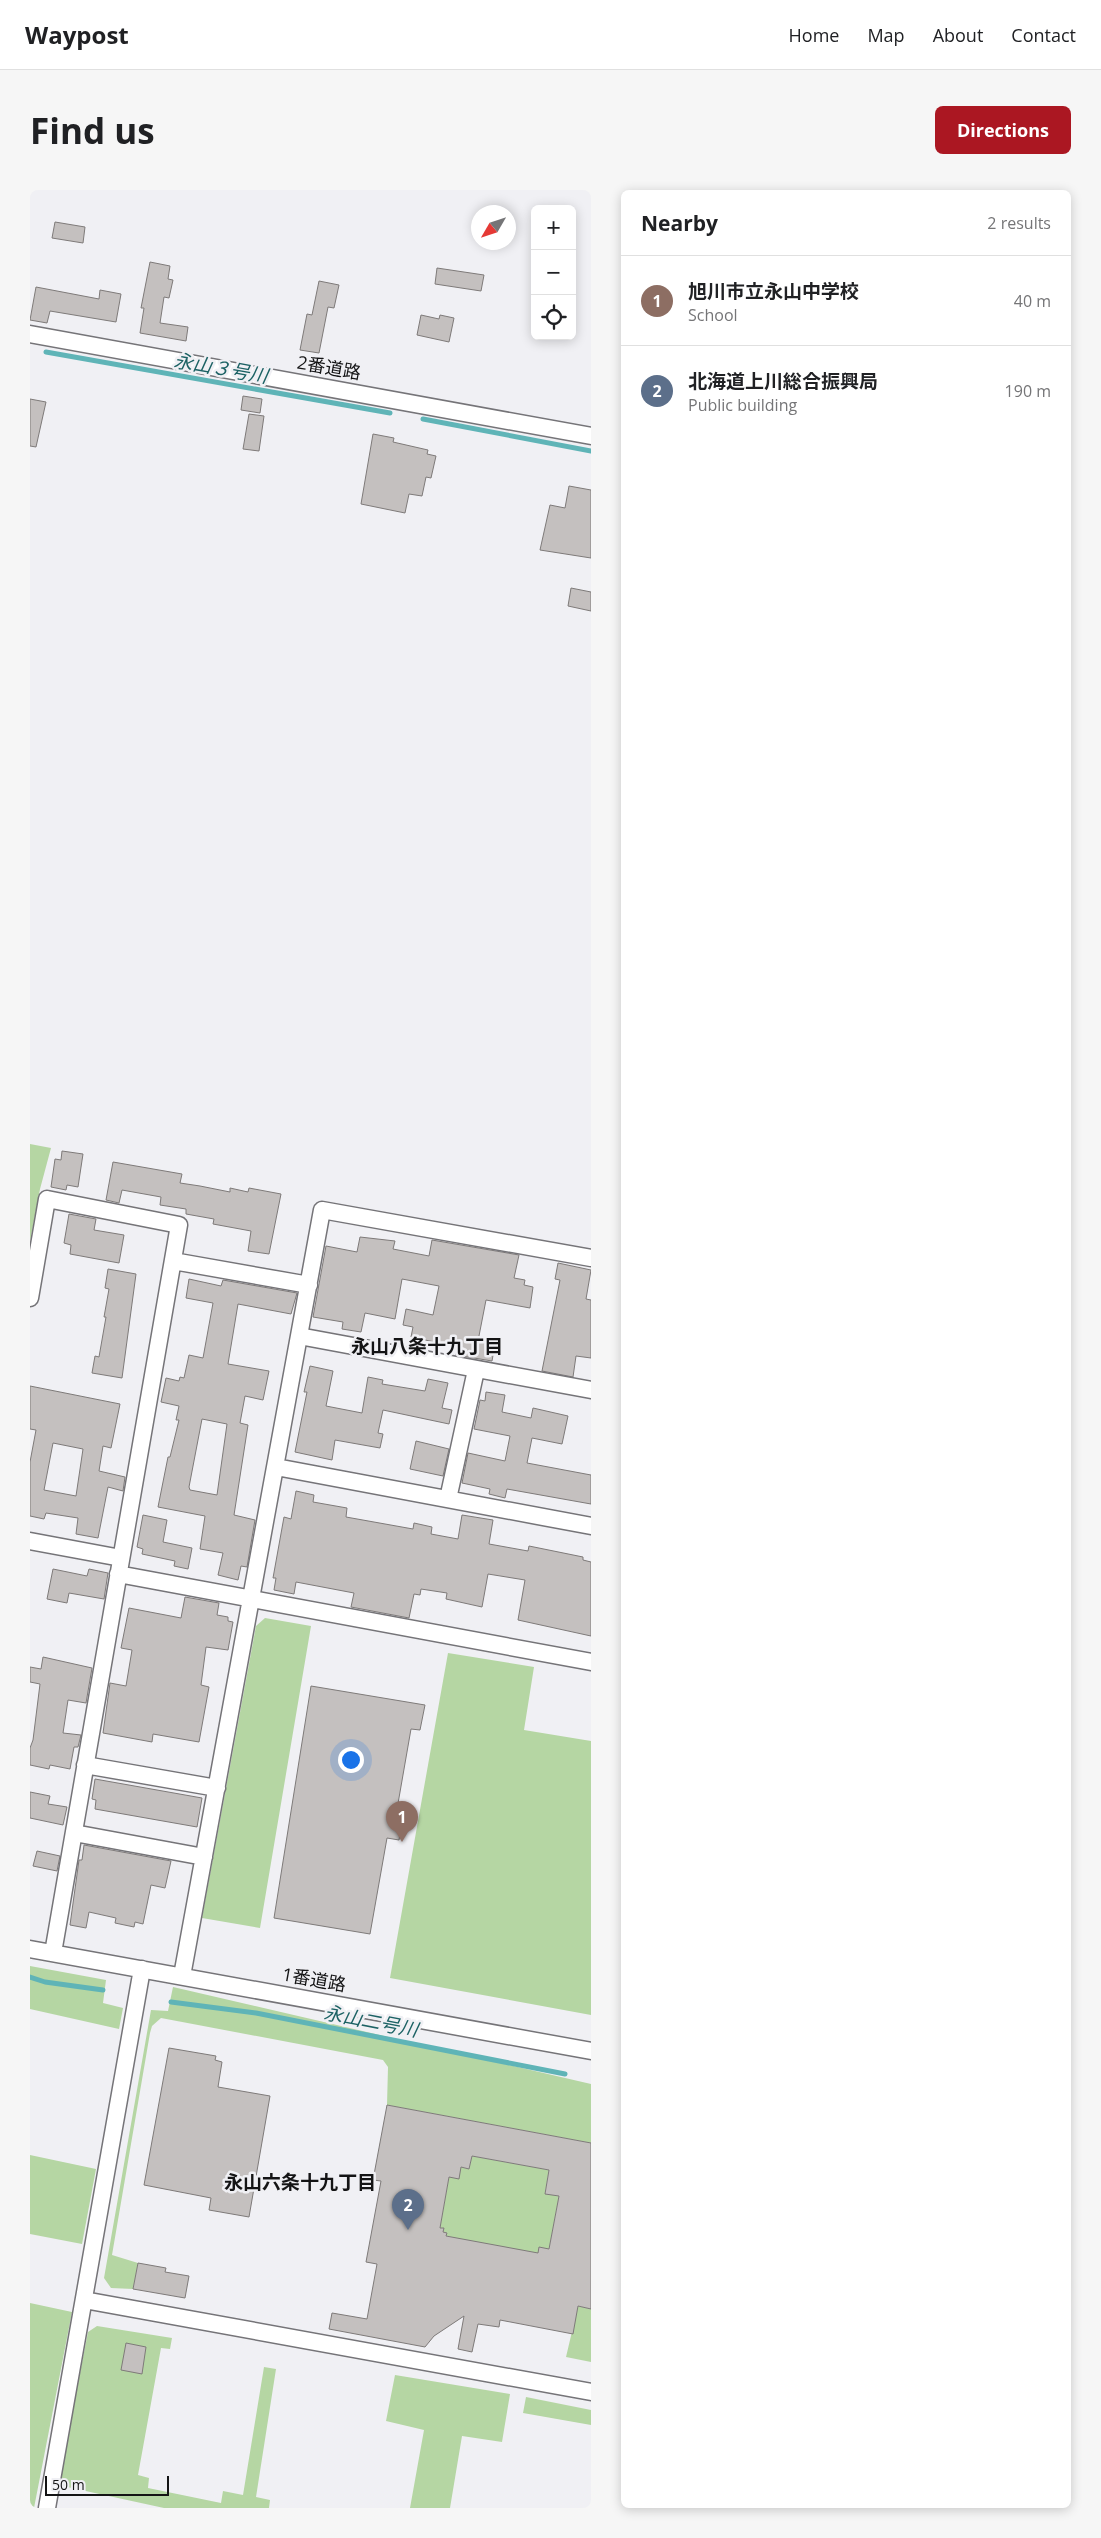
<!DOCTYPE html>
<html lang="en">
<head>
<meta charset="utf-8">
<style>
	body { margin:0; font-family:"Open Sans","Noto Sans JP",sans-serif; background:#f6f6f6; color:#202124 }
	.controls { position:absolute; right:15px; top:15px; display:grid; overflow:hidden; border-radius:8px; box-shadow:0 2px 12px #0003 }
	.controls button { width:45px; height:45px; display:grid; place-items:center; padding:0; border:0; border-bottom:1px solid #e0e0e0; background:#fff; color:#202124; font:25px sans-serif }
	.compass { position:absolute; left:441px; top:15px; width:45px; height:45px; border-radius:50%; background:#fff; box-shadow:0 2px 12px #0003; rotate:231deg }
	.scale { position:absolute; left:15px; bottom:12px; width:124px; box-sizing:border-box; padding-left:5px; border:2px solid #141415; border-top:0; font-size:14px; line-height:18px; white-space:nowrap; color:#141415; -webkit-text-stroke:4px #f0f0f4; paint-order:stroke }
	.you { position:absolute; left:320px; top:1569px; width:18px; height:18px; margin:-12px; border:4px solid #fff; border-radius:50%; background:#1a73e8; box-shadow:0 0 0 8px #1a73e833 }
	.badge { display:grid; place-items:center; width:32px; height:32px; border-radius:50%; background:#ab1722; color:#fff; font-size:16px; font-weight:700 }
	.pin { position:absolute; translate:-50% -41px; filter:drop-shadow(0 1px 2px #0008) }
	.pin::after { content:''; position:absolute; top:26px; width:18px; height:15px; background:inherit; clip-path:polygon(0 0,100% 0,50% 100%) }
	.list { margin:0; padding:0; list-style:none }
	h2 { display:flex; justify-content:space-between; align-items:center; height:65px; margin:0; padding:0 20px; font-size:21px }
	h2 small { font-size:16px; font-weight:400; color:#757577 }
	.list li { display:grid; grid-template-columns:32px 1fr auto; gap:15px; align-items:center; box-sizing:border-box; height:90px; padding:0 20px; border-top:1px solid #e0e0e0 }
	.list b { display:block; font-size:19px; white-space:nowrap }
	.list p { margin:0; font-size:16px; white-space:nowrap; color:#757577 }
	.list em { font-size:16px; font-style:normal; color:#757577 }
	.icon { flex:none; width:28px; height:28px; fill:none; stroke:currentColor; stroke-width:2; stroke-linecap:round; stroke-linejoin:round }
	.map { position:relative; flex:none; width:561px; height:2318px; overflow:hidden; border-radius:8px }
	header { display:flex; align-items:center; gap:30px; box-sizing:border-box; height:70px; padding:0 25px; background:#fff; border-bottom:1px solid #e0e0e0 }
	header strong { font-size:24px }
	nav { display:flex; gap:28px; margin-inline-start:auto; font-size:18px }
	.intro { display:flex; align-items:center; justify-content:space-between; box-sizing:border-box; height:120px; padding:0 30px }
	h1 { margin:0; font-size:35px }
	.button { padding:12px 22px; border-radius:8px; background:#ab1722; color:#fff; font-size:18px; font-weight:700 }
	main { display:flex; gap:30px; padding:0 30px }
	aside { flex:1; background:#fff; border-radius:8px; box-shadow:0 2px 12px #0003 }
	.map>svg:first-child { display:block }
</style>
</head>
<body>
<header>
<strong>Waypost</strong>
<nav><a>Home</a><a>Map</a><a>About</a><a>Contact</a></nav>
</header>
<div class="intro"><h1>Find us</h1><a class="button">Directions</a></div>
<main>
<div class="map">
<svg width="561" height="2318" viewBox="0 0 561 2318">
	<rect width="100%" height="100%" fill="#f0f0f4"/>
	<path fill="#b5d6a3" d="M 0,954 L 21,958 L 10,999 L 0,1051 Z
		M 235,1428 L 281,1436 L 230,1738 L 172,1728 L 226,1436 Z
		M 418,1463 L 504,1477 L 494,1540 L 561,1551 L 561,1825 L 360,1788 Z
		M 0,1776 L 76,1790 L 73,1813 L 93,1818 L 89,1839 L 0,1819 Z
		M 143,1797 L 561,1894 L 561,1953 L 357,1915 L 358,1877 L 353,1870 L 131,1828 L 122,1836 L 120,1843 L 82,2065 L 108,2073 L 103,2099 L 81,2098 L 74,2088 L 121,1820 L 138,1821 Z
		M 0,1965 L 66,1979 L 52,2054 L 0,2044 Z
		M 442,1966 L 519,1980 L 515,2003 L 529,2006 L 519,2059 L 508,2067 L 416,2046 L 417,2043 L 413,2042 L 414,2039 L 410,2038 L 419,1987 L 431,1977 L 439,1979 Z
		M 0,2113 L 42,2122 L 4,2318 L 0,2318 Z
		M 548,2116 L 561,2119 L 561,2172 L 536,2167 Z
		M 67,2136 L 142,2148 L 140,2159 L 131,2158 L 108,2285 L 119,2288 L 118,2298 L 191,2313 L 193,2301 L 213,2305 L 234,2177 L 246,2179 L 226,2307 L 240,2310 L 239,2318 L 134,2318 L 28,2295 L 58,2142 Z
		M 365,2185 L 480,2204 L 472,2252 L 432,2246 L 420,2318 L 380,2318 L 394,2240 L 356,2231 Z
		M 496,2207 L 561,2220 L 561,2235 L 493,2223 Z"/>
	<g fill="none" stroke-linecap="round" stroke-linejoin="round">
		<path stroke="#5fb4b7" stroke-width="5" d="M 16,162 L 360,223
			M 393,229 L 561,261
			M 0,1787 L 15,1792 L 73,1800
			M 141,1812 L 226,1823 L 535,1884"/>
	</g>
	<path fill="#c4c0bf" stroke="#7e7a79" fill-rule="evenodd" d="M 25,32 L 55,37 L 53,53 L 22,48 Z
		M 120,72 L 140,76 L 138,89 L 143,90 L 139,108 L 134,107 L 130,133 L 158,137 L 156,151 L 110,143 L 114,118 L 111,118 Z
		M 407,78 L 454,85 L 451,101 L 405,94 Z
		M 289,91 L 309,95 L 304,118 L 298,117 L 289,163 L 270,160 L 277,124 L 282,125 Z
		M 6,97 L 69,109 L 70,100 L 91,104 L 86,132 L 20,121 L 17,133 L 0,130 Z
		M 391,125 L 409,129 L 410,125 L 424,128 L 419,152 L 387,145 Z
		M 213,206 L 232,209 L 230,223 L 211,220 Z
		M 0,209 L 16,212 L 6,257 L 0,256 Z
		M 219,224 L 234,226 L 229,261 L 213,259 Z
		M 343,244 L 364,248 L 363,252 L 398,260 L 397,264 L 406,266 L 401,288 L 396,287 L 392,306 L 379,304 L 375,323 L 331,314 Z
		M 539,296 L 561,300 L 561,368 L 510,360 L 520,315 L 535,318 Z
		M 541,398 L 561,402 L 561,421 L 538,416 Z
		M 32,961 L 53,964 L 48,997 L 37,995 L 36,1000 L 21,997 L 25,969 L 31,970 Z
		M 83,972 L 152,984 L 150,993 L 170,996 L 200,1002 L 200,998 L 218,1002 L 219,998 L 251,1004 L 239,1064 L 218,1061 L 221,1041 L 183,1034 L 184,1029 L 156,1024 L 156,1019 L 130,1015 L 131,1007 L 92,1000 L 89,1013 L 76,1010 Z
		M 39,1024 L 66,1029 L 64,1040 L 94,1045 L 89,1073 L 40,1064 L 41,1055 L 34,1053 Z
		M 330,1047 L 365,1051 L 363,1059 L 399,1066 L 402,1050 L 489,1065 L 484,1088 L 495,1090 L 494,1095 L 503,1097 L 500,1118 L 456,1110 L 448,1151 L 465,1154 L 462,1171 L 426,1165 L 428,1157 L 381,1147 L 383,1137 L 373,1135 L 376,1119 L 403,1125 L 409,1096 L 372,1089 L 365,1129 L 335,1123 L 331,1142 L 312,1139 L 313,1132 L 283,1127 L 296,1056 L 327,1062 Z
		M 528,1073 L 561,1080 L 556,1109 L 561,1110 L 561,1168 L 546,1166 L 543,1187 L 512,1181 L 530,1090 L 525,1089 Z
		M 78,1079 L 106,1084 L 92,1188 L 62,1183 L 65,1166 L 69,1167 L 76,1127 L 74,1127 L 79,1099 L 75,1098 Z
		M 159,1089 L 191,1096 L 193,1090 L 267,1103 L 261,1124 L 208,1114 L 198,1174 L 239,1181 L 233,1210 L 215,1206 L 210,1233 L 218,1235 L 204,1325 L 225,1330 L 217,1377 L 211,1376 L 208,1390 L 188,1385 L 193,1363 L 170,1359 L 175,1326 L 128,1317 L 138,1267 L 140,1267 L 149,1230 L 146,1230 L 149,1216 L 131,1212 L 136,1188 L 149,1191 L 150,1187 L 154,1188 L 159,1165 L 173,1168 L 183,1113 L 156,1108 ZM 172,1229 L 197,1234 L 187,1305 L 160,1300 L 159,1297 Z
		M 280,1176 L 303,1181 L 296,1216 L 332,1223 L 338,1187 L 353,1190 L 352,1194 L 395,1201 L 398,1189 L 418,1193 L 412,1218 L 422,1220 L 419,1234 L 353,1220 L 348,1243 L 353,1244 L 350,1258 L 305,1250 L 302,1270 L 265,1262 L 277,1202 L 274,1202 Z
		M 0,1196 L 90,1214 L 81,1258 L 73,1256 L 69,1281 L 95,1287 L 93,1301 L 78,1297 L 68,1348 L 46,1344 L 48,1328 L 16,1323 L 14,1329 L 0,1326 L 0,1272 L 6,1240 L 0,1239 ZM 23,1253 L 53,1259 L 46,1306 L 14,1300 Z
		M 456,1202 L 475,1205 L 472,1222 L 501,1228 L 503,1218 L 538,1226 L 532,1254 L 502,1248 L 497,1273 L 561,1285 L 561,1314 L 477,1299 L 475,1308 L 459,1304 L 460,1299 L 432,1293 L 438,1263 L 475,1271 L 480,1246 L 444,1239 L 450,1210 L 455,1211 Z
		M 386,1251 L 419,1259 L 413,1286 L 380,1279 Z
		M 266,1301 L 284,1305 L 283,1312 L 317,1318 L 316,1327 L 383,1339 L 384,1333 L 402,1337 L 401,1344 L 428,1349 L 432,1325 L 463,1330 L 459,1354 L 498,1361 L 499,1356 L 553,1367 L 553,1370 L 561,1372 L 561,1446 L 488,1430 L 495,1390 L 458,1384 L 452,1417 L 416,1409 L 417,1403 L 391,1399 L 390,1405 L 384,1404 L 379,1428 L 321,1417 L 324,1403 L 266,1392 L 264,1404 L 244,1400 L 246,1388 L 243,1388 L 254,1327 L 261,1329 Z
		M 113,1325 L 137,1330 L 133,1352 L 162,1358 L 158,1379 L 144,1376 L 145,1371 L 112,1364 L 113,1359 L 107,1357 Z
		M 23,1379 L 57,1386 L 59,1379 L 78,1383 L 74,1409 L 39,1403 L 37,1413 L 17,1409 Z
		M 155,1407 L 189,1413 L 187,1425 L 198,1427 L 198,1431 L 203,1432 L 198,1460 L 176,1457 L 171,1495 L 179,1497 L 169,1552 L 123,1544 L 122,1552 L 73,1543 L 80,1493 L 96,1496 L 102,1460 L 91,1458 L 99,1418 L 151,1428 Z
		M 13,1467 L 62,1478 L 56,1513 L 38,1510 L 33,1543 L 51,1545 L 48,1557 L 44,1557 L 40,1579 L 20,1575 L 19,1579 L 0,1575 L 0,1558 L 3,1550 L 10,1494 L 0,1492 L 0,1477 L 11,1479 Z
		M 281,1496 L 395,1515 L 390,1540 L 381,1539 L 366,1625 L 373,1626 L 369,1650 L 357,1648 L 340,1744 L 244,1728 Z
		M 65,1589 L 172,1608 L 167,1637 L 65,1619 L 66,1610 L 62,1609 Z
		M 0,1602 L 20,1606 L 18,1614 L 37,1617 L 33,1635 L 0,1628 Z
		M 54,1655 L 141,1671 L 135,1698 L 121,1695 L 113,1734 L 105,1732 L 104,1737 L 85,1733 L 86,1728 L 59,1722 L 56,1738 L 40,1735 L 49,1670 L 52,1670 Z
		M 7,1661 L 30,1666 L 27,1681 L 3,1676 Z
		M 139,1858 L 186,1866 L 185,1870 L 192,1872 L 188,1897 L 240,1906 L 219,2027 L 179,2020 L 181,2008 L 114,1995 Z
		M 357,1915 L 561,1953 L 561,2119 L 548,2116 L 543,2144 L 470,2130 L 469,2137 L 448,2134 L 442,2162 L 428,2159 L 434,2126 L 404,2146 L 395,2157 L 299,2139 L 302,2123 L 337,2129 L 347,2074 L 336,2072 L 351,1991 L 343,1990 ZM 442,1966 L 519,1980 L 515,2004 L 529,2006 L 519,2059 L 509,2057 L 508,2063 L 416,2046 L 417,2043 L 413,2042 L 414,2038 L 410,2038 L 419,1987 L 429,1989 L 431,1977 L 439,1979 Z
		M 108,2073 L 136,2078 L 135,2082 L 159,2086 L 155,2108 L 103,2099 Z
		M 96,2153 L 116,2157 L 112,2184 L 91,2180 Z"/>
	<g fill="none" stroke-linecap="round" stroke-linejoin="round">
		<defs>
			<path id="minor" d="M 0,144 L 561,246
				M 143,1071 L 279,1095
				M 0,1108 L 17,1009 L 149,1035 L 23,1763
				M 269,1146 L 561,1200
				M 246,1277 L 561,1336
				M 418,1309 L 446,1180
				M 0,1351 L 91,1368
				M 88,1384 L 561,1472
				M 55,1575 L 187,1598
				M 44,1643 L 174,1667
				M 0,1759 L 561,1861
				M 152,1786 L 292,1020 L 561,1068
				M 54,2110 L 561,2202
				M 17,2318 L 112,1779"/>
		</defs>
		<use href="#minor" stroke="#757478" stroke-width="19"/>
		<use href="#minor" stroke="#fff" stroke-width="16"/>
	</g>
	<g text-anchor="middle" stroke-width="5" stroke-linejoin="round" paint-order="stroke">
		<g font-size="18" fill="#141415" stroke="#f0f0f4">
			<text transform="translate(299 178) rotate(10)" y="6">2番道路</text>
			<text transform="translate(284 1790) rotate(10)" y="6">1番道路</text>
		</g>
		<g font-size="19" font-style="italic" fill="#1c6264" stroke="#f0f0f4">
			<text transform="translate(191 178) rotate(10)" y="7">永山３号川</text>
			<text transform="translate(341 1831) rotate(11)" y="7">永山二号川</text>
		</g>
		<g font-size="19" font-weight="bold" fill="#141415" stroke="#f0f0f4">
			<text x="397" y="1163">永山八条十九丁目</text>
			<text x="270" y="1999">永山六条十九丁目</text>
		</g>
	</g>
</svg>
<div class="controls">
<button>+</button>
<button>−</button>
<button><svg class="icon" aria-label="locate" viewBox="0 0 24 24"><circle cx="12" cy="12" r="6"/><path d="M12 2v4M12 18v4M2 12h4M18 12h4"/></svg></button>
</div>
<svg class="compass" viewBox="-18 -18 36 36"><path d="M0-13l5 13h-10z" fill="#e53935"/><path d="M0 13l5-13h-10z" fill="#757577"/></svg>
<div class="scale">50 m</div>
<div class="you"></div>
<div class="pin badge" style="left:372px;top:1652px;background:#8d6e63">1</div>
<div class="pin badge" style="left:378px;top:2040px;background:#5c6f8a">2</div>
</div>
<aside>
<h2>Nearby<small>2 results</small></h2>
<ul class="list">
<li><span class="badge" style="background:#8d6e63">1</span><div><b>旭川市立永山中学校</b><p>School</p></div><em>40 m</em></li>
<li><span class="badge" style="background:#5c6f8a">2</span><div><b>北海道上川総合振興局</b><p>Public building</p></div><em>190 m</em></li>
</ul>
</aside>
</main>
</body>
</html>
